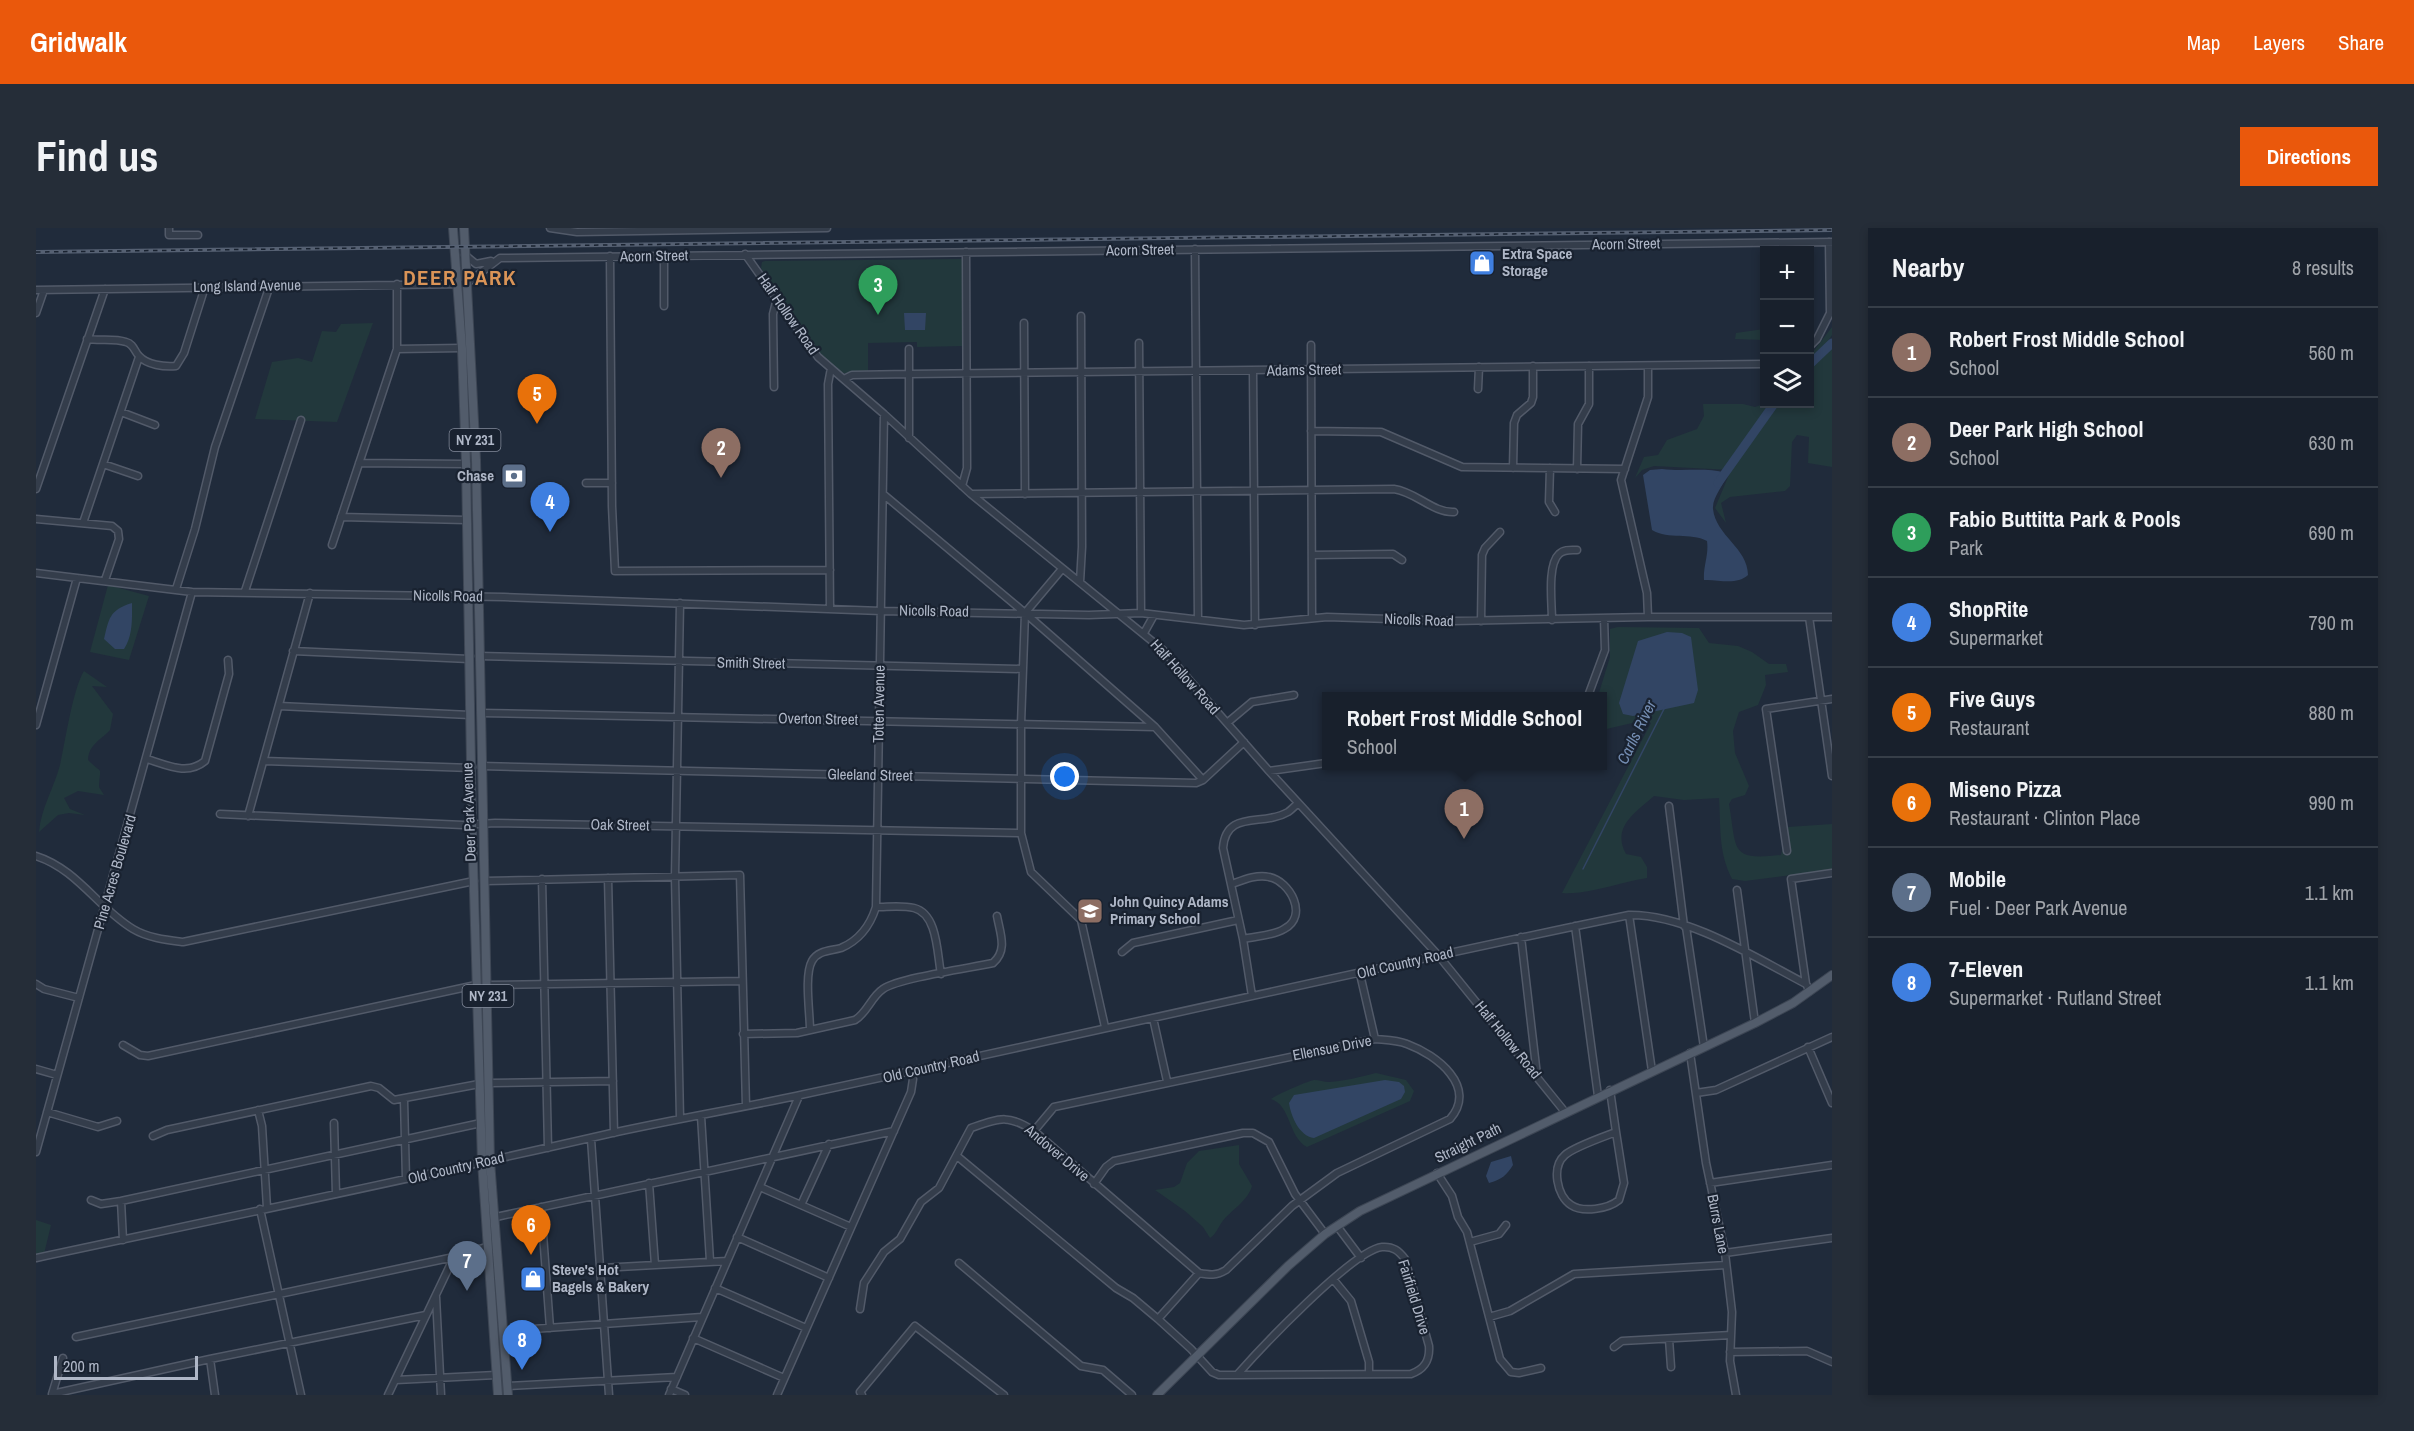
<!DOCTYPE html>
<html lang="en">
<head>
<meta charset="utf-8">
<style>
	body { margin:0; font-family:"Archivo Narrow",sans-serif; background:#252d38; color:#f1f3f6 }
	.controls { position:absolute; right:18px; top:18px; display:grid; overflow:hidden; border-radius:0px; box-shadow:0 3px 9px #0003 }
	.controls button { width:54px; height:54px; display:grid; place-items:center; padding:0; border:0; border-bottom:2px solid #363e48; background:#18202c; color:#f1f3f6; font:30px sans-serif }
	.scale { position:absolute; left:18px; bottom:15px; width:144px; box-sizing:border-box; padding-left:6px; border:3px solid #afb7c7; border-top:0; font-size:16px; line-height:21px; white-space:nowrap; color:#afb7c7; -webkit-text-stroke:4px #192230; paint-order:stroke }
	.you { position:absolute; left:1029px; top:549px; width:21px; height:21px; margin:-15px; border:4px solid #fff; border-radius:50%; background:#1a73e8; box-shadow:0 0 0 9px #1a73e833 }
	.badge { display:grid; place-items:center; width:39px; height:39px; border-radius:50%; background:#ea580c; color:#fff; font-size:20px; font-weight:700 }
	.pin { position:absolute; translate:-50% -50px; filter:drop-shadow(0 2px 3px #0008) }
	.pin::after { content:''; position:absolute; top:32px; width:21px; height:18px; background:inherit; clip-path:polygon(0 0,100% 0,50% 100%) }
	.popup { position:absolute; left:1286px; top:464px; width:285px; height:78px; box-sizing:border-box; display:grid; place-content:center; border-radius:0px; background:#18202c; filter:drop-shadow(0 2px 4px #0005); font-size:20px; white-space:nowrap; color:#9fa3a9 }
	.popup b { font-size:22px; color:#f1f3f6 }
	.popup::after { content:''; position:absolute; left:50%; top:100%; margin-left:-12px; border:12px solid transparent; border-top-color:#18202c }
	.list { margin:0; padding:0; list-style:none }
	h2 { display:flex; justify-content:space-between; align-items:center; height:78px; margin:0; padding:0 24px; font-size:26px }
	h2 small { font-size:20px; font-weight:400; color:#9fa3a9 }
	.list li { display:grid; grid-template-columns:39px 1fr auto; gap:18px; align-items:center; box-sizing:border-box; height:90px; padding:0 24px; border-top:2px solid #363e48 }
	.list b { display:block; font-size:22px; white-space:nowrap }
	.list p { margin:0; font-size:20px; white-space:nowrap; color:#9fa3a9 }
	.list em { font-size:20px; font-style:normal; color:#9fa3a9 }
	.icon { flex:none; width:33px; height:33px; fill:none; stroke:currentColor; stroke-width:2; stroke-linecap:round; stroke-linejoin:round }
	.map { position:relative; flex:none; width:1796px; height:1167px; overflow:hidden; border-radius:0px }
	header { display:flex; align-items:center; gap:36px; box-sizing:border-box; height:84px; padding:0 30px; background:#ea580c; color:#fff }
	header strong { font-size:28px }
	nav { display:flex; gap:33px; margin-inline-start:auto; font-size:21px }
	.intro { display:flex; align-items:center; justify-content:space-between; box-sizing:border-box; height:144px; padding:0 36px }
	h1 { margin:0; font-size:42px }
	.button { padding:15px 27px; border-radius:0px; background:#ea580c; color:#fff; font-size:21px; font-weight:700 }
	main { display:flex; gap:36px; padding:0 36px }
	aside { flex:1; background:#18202c; border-radius:0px; box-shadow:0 3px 9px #0003 }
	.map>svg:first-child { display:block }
</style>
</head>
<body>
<header>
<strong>Gridwalk</strong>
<nav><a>Map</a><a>Layers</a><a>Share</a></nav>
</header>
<div class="intro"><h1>Find us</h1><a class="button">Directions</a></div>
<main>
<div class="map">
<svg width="1796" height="1167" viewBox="0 0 1796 1167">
	<rect width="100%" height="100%" fill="#202b3b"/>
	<path fill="#22383c" d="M 926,31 L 928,118 L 881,119 L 881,114 L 832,115 L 832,145 C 824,144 811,147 804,144 C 785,135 737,61 725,40 L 726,34 L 729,33 Z
		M 337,95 L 301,194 L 219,191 L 236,134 L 262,130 L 276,134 L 286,103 L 300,104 L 305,96 Z
		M 1796,99 L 1796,107 L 1792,113 L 1796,115 L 1796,239 L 1772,235 L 1773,209 L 1761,207 L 1756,214 L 1754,258 L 1749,263 L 1694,269 L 1685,275 L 1690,295 L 1679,280 L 1695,242 L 1618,238 L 1606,242 L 1599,250 L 1608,229 L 1622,227 L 1631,212 L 1661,201 L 1668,188 L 1667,176 L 1707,176 L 1719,179 L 1725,177 L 1728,152 L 1728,176 L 1774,176 L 1774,128 Z
		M 1728,101 L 1728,112 L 1699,111 L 1700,105 Z
		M 72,357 L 113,368 L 93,432 L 54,424 Z
		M 1582,399 L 1663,400 L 1673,415 L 1702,418 L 1716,424 L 1733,436 L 1750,436 L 1752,444 L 1729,447 L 1730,457 L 1722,477 L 1703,484 L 1697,503 L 1699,525 L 1713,558 L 1709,567 L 1696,571 L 1693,576 C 1701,622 1693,633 1745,627 L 1752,599 L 1796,596 L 1796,642 L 1709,653 L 1696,651 C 1682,623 1685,600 1683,570 L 1648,572 L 1618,568 C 1600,584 1575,599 1590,626 L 1605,629 L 1611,639 L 1611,650 C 1583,654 1554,667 1526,665 L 1615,495 L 1609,492 L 1566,502 L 1566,468 L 1562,468 L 1574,429 L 1574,401 Z
		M 48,443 L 71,459 L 56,458 L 77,486 L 74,502 C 64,513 53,516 52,532 C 68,548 64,536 63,559 L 68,567 L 42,563 L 28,570 L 34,581 L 49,587 L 33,585 L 22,587 L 3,604 C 5,580 18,560 24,537 C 29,515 37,460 48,443 Z
		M 1340,845 L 1370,852 L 1378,863 L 1374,873 L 1271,919 C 1252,909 1255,877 1235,871 C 1240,867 1274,852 1278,852 C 1283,852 1288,854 1293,854 C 1309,853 1324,849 1340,845 Z
		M 1203,917 L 1203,936 L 1216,958 C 1212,973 1195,982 1186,994 C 1181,1001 1181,1005 1174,1010 L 1167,999 L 1149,983 L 1119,962 L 1138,959 L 1144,955 L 1151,935 L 1163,923 Z
		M 0,992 L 15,997 L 8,1026 L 0,1028 Z"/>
	<path fill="#324564" d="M 868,85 L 890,85 L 889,102 L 869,102 Z
		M 1626,241 C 1647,244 1669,239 1690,245 C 1689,258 1676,268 1677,281 C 1680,308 1712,320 1712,347 C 1700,358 1682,351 1668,352 C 1667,338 1673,327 1671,313 C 1654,304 1633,312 1616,302 L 1607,247 L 1614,242 Z
		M 96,375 C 96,391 97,407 88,421 L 79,421 L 68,411 C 73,391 73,382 96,375 Z
		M 1631,404 L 1646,405 L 1655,409 L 1662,462 L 1658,475 L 1597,488 L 1587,486 L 1583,475 L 1602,413 Z
		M 1349,852 L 1363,854 L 1368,858 L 1369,864 L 1365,871 L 1278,910 C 1263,908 1255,888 1253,875 L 1258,867 Z
		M 1475,928 L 1477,937 C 1471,947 1465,952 1453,955 L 1450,948 L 1455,934 Z"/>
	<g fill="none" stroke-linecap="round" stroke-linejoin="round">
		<path stroke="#324564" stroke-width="1.5" d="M 1547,641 L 1629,479"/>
		<path stroke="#324564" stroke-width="9" d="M 1774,136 L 1796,115
			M 1682,255 L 1738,176"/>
		<defs>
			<path id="minor" d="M 133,0 L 133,7 L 162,7
				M 514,0 L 541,4 L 791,0
				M 1159,21 L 1162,391
				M 709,26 L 782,129 L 848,186 L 935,266 L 1127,422 L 1233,543 L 1402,727 L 1529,884
				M 429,27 L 440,36 L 455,33
				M 574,28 L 576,278 L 579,343 L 794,342
				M 628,28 L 628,78
				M 0,62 L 430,56 L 464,30 L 1796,14
				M 0,85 L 8,62
				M 988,95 L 989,266
				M 51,111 C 64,113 78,110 90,114 C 98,116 98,123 103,128 C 111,137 128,139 140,138 L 148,125 L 169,59
				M 1103,115 L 1105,385
				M 1275,117 L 1276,389
				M 1774,118 L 1781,111 L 1794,85 L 1793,14
				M 361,121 L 426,120
				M 1612,138 L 1612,169 L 1585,252 L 1611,365 L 1612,389
				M 1217,143 L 1219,397
				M 808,151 L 816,147 L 873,146 L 1728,136
				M 738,159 L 737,86 L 741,70
				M 1442,161 L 1443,139
				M 85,184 L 119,197
				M 1275,203 L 1345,204 L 1426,239 L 1589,241
				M 873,210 L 873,121
				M 323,235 L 430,236
				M 67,236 L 102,248
				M 1477,240 L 1478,195 L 1481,187 L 1495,175 L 1497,169 L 1497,138
				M 1514,240 L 1513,274 L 1519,284
				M 1541,241 L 1542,196 L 1553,176 L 1553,138
				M 550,255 L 576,255
				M 926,258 L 931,240 L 930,24
				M 0,261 L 69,61
				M 847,266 L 989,385 L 1119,499 L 1167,552
				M 936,266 L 1358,261 C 1380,264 1397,285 1418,284
				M 305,289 L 430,292
				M 0,291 L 76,298 L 82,303 L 83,311 L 69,352
				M 47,295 L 103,129
				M 296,317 L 361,121 L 361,56
				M 1276,327 L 1357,326 L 1366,332
				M 1026,341 L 989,385 L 985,496 L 985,605 L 995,644 L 1045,692 L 1069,799
				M 0,345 L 156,364 L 468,369 L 845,383 L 1053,387 L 1105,385 L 1208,397 L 1291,389 L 1417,393 L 1612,389 L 1796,389
				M 1044,354 L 1046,319 L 1045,88
				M 140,361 L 159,301 L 179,219 L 234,57
				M 209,363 L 265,192
				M 644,375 L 639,649 L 644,891
				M 794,381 L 792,156 L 795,140
				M 1773,389 L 1796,548
				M 1516,392 C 1516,376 1511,337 1523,326 C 1528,321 1535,322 1541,322
				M 1445,393 L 1446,327 L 1449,320 L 1464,304
				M 1108,405 L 1118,387
				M 257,423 L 433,431
				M 443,428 L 987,441
				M 1552,468 L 1569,422 L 1568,390
				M 243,478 L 434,487
				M 445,485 L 1119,499
				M 1191,495 L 1216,474 L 1258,467
				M 0,497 L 41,350
				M 111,531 C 131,537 151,548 169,533 L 193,446 L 192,432
				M 228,533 L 436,540
				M 445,538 L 1160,555 L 1167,552 L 1208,514
				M 1233,543 L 1290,535
				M 1633,578 L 1648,698
				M 184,586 L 427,597 L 459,595 L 985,605
				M 212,588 L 274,365
				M 1751,623 L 1730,481 L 1796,471
				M 0,628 C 41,641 62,680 97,701 C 112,710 131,712 147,714 L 438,653
				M 572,650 L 578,905
				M 506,651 L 512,920
				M 449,653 L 704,647 L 710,878
				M 1196,656 C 1207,652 1221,646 1233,649 C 1254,653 1273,688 1248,701 C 1237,708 1219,708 1207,711
				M 1701,662 L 1719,795
				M 840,679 C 852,679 866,677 878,680 C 902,686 901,726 905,746
				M 1593,687 L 1616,843
				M 1539,698 L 1562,868
				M 1650,699 L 1668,819
				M 1485,709 L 1501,847
				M 1086,724 L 1097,715 L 1202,692
				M 1324,746 L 1339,811
				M 0,756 L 8,761 L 43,770
				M 1770,756 L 1755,651 L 1796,645
				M 452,757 L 706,753
				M 1216,768 L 1207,711 L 1187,620 C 1190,581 1227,599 1252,584 C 1255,582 1259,578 1262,575
				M 1117,790 L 1131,853
				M 774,802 C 774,785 768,747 776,733 C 782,722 795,723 805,720 C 824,712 834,698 840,679 L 848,186
				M 707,806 L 761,805 L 819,792 C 831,785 835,769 847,761 C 863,750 934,740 957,735 C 972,722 964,705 961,688
				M 87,817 L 104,827 L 112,828 L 440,757
				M 1772,819 L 1796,875
				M 1654,825 L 1670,935 L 1689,1025 L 1696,1084 L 1694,1133 L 1700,1167
				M 0,841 L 21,847
				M 453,855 L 577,853
				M 1574,862 L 1580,904
				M 1660,865 L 1680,862 L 1796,809
				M 368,872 L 370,951
				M 222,882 L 226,898 L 231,980
				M 11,884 L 62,899 L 81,893
				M 665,888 L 674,1033
				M 298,895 L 300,966
				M 1580,904 L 1588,955 L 1583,972 C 1572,981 1547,985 1535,977 C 1521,968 1515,939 1529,927 C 1538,919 1567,909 1580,904 Z
				M 117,908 L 131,902 L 335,858 L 343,860 L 358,872 L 443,856
				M 555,911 L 573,1167
				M 0,924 L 156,364
				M 921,928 L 1080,1060 L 1097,1070 L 1122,1091 L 1155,1121 L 1176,1144 L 1183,1147 L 1201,1147 C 1223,1122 1317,1022 1346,1019 C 1357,1018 1363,1023 1369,1031 L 1393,1118 C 1394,1132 1389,1141 1375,1146 L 1201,1147
				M 1401,945 L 1416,968 L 1422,989 L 1431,1004 L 1464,1131 L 1475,1144 L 1483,1145 L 1505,1140
				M 613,955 L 619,1037
				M 1674,955 L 1796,937
				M 1058,956 L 1070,939 L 1078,933 L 1207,905 L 1217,905 L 1233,914 L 1259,966 L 1289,1006
				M 724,959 L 815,999
				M 55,972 L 65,976 L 85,973 L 445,895
				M 85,973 L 87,1012
				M 765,977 L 793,916
				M 505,979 L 514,1100
				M 224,981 L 265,1167
				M 460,989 L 858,903
				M 1301,998 L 1325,1030
				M 701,1009 L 793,1050
				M 1434,1014 L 1463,1006 L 1470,997
				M 1689,1025 L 1796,1010
				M 0,1030 C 192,989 385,949 576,905 C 640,891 705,880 769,866 C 1044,807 1318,744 1593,687 C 1651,686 1720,730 1770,756 L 1774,763
				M 923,1035 L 1045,1138 L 1067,1142 L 1096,1167
				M 565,1040 L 691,1033
				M 1297,1051 L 1315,1073 L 1333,1134 L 1333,1146
				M 679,1060 L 770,1100
				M 400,1069 L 405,1167
				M 824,1081 L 828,1055 L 848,1024 L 864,1011 L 885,974 L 903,960 L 935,900 C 964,890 972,886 998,903 L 1163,1045 C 1174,1047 1180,1048 1190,1042 L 1256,978 L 1301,945 L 1414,891 C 1442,859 1401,827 1371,816 C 1361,812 1350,812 1339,811 L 1018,879 L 998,903
				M 1453,1089 L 1474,1083 L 1538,1046 L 1690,1037
				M 1122,1091 L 1163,1045
				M 467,1103 L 666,1089
				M 40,1109 L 418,1029 L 450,1019
				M 657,1110 L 748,1150
				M 1633,1111 L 1635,1139
				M 1578,1119 L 1586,1113 L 1695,1107
				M 1694,1124 L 1771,1123 L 1796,1134
				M 27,1130 L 16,1166 L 174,1131 L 390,1087
				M 174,1131 L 179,1167
				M 360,1152 L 460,1147
				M 471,1158 L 641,1149
				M 635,1161 L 649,1167
				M 352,1167 L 418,1029
				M 633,1167 L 763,868
				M 741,1167 L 875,864 L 877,851 L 875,843
				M 826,1167 L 824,1164 L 879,1098 L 968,1167"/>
			<path id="major" d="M 417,0 L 426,120 L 430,236 L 436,596 L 446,934 L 462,1167
				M 428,0 L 440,232 L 454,933 L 472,1167
				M 1121,1167 L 1252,1038 L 1289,1006 L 1324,983 L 1719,795 L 1757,775 L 1796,747"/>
		</defs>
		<use href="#minor" stroke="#525a69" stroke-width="9"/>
		<use href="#major" stroke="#3d4654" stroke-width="10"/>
		<use href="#minor" stroke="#343d4b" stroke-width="6"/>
		<use href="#major" stroke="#525c6b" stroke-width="8"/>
		<defs>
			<path id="rail" d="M 0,24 L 1796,2"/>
		</defs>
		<use href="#rail" stroke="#556072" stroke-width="4"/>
		<use href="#rail" stroke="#192230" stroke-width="1.5" stroke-dasharray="4.5" stroke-linecap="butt"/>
	</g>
	<defs>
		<symbol id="shop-square" viewBox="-11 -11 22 22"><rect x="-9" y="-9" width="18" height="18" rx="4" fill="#3f7fe0" stroke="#192230"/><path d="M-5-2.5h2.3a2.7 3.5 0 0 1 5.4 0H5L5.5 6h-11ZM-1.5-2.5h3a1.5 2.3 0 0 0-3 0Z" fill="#fff"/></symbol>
		<symbol id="bank-square" viewBox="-11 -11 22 22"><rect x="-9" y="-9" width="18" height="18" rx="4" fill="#5c6f8a" stroke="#192230"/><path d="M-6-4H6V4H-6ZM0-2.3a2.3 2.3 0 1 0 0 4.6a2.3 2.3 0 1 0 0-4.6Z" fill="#fff"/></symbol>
		<symbol id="school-square" viewBox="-11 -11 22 22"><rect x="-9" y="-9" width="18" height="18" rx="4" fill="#8d6e63" stroke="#192230"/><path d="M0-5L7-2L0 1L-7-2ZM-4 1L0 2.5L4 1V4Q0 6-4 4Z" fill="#fff"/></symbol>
	</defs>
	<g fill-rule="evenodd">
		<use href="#shop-square" x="1431" y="20" width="30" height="30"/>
		<use href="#bank-square" x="463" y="233" width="30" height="30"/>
		<use href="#school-square" x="1039" y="668" width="30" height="30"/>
		<use href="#shop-square" x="482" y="1036" width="30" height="30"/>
	</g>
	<g text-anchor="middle" stroke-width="4.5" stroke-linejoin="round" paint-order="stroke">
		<g fill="#192230" stroke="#828a9a" stroke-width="1.5">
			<rect x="413.5" y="201" width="51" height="22" rx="4.5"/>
			<rect x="426.5" y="757" width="51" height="22" rx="4.5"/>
		</g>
		<g font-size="14" font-weight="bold" fill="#afb7c7">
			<text x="439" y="217">NY 231</text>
			<text x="452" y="773">NY 231</text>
		</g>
		<g font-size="15" fill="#afb7c7" stroke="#192230">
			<text transform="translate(1590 16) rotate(-1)" y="5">Acorn Street</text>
			<text transform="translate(1104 22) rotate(-1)" y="5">Acorn Street</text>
			<text transform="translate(618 28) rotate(-1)" y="5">Acorn Street</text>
			<text transform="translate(211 58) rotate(-1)" y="5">Long Island Avenue</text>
			<text transform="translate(752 86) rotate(55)" y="5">Half Hollow Road</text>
			<text transform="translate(1268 142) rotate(-1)" y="5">Adams Street</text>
			<text transform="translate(412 368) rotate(1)" y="5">Nicolls Road</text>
			<text transform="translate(898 383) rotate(1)" y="5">Nicolls Road</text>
			<text transform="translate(1383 392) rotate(2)" y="5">Nicolls Road</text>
			<text transform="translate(715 435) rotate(1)" y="5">Smith Street</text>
			<text transform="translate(1149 449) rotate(48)" y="5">Half Hollow Road</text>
			<text transform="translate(843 476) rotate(-89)" y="5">Totten Avenue</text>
			<text transform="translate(782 491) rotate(1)" y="5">Overton Street</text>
			<text transform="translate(834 547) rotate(1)" y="5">Gleeland Street</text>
			<text transform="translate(433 584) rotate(-92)" y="5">Deer Park Avenue</text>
			<text transform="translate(584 597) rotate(1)" y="5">Oak Street</text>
			<text transform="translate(79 644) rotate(-74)" y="5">Pine Acres Boulevard</text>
			<text transform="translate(1369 735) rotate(-13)" y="5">Old Country Road</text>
			<text transform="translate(1472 812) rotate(51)" y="5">Half Hollow Road</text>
			<text transform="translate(1296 820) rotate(-11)" y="5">Ellensue Drive</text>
			<text transform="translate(895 839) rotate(-13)" y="5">Old Country Road</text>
			<text transform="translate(1432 915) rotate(-26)" y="5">Straight Path</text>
			<text transform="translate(1021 925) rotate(40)" y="5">Andover Drive</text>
			<text transform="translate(420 940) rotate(-13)" y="5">Old Country Road</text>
			<text transform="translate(1682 996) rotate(79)" y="5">Burrs Lane</text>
			<text transform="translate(1378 1069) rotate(73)" y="5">Fairfield Drive</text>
		</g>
		<g font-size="15" font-weight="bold" fill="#afb7c7" stroke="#192230" text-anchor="start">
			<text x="1466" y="31">Extra Space<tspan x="1466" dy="17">Storage</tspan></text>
			<text x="458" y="253" text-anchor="end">Chase</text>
			<text x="1074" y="679">John Quincy Adams<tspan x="1074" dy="17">Primary School</tspan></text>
			<text x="516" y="1047">Steve's Hot<tspan x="516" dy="17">Bagels &amp; Bakery</tspan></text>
		</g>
		<g font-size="16" font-style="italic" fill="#748db2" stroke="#192230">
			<text transform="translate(1600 504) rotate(-64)" y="6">Carlls River</text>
		</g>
		<g font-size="21" font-weight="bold" letter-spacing="1.5" fill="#da9457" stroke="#192230">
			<text x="424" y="57">DEER PARK</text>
		</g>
	</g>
</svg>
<div class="controls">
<button>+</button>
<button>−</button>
<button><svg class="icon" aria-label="layers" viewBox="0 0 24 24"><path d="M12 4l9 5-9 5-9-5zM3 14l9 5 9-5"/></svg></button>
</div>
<div class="scale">200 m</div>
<div class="you"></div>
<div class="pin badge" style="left:1428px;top:611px;background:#8d6e63">1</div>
<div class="popup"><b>Robert Frost Middle School</b>School</div>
<div class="pin badge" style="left:685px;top:250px;background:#8d6e63">2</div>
<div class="pin badge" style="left:842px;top:87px;background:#2e9e5b">3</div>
<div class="pin badge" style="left:514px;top:304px;background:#3f7fe0">4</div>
<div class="pin badge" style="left:501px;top:196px;background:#e8710a">5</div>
<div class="pin badge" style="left:495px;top:1027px;background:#e8710a">6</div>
<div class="pin badge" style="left:431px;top:1063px;background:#5c6f8a">7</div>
<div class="pin badge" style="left:486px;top:1142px;background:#3f7fe0">8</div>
</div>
<aside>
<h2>Nearby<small>8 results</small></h2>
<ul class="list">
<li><span class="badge" style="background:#8d6e63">1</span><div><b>Robert Frost Middle School</b><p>School</p></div><em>560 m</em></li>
<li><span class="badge" style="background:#8d6e63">2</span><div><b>Deer Park High School</b><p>School</p></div><em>630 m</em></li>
<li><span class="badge" style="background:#2e9e5b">3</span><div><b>Fabio Buttitta Park &amp; Pools</b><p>Park</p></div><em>690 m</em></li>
<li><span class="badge" style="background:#3f7fe0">4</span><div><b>ShopRite</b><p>Supermarket</p></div><em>790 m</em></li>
<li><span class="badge" style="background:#e8710a">5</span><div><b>Five Guys</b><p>Restaurant</p></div><em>880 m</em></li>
<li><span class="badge" style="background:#e8710a">6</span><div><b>Miseno Pizza</b><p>Restaurant · Clinton Place</p></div><em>990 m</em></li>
<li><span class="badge" style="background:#5c6f8a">7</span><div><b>Mobile</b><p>Fuel · Deer Park Avenue</p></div><em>1.1 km</em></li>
<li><span class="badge" style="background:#3f7fe0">8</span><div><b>7-Eleven</b><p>Supermarket · Rutland Street</p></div><em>1.1 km</em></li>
</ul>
</aside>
</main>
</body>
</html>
